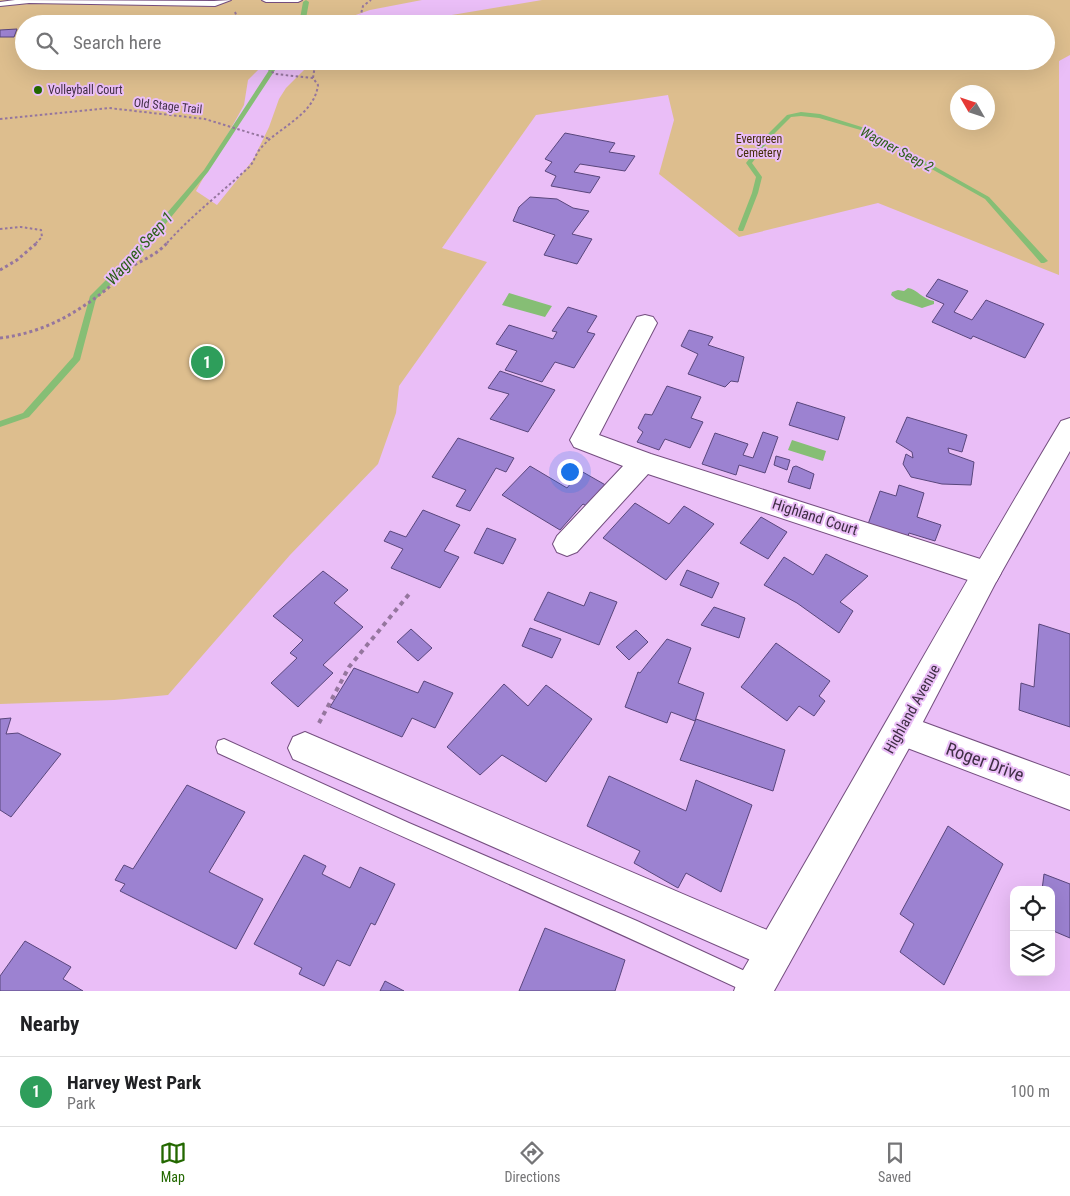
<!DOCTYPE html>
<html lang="en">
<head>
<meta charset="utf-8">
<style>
	body { margin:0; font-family:"Roboto Condensed",sans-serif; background:#f6f6f6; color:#202124 }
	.controls { position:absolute; right:15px; bottom:15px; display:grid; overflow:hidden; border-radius:10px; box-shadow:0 5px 20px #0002 }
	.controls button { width:45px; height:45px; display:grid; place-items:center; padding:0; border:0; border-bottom:1px solid #e0e0e0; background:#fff; color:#202124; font:25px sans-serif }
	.compass { position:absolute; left:950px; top:85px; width:45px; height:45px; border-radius:50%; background:#fff; box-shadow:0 5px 20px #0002; rotate:309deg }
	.you { position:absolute; left:569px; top:471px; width:18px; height:18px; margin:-12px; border:4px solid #fff; border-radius:50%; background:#1a73e8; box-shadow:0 0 0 8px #1a73e833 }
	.badge { display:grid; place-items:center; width:32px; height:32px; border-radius:50%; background:#236800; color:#fff; font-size:16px; font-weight:700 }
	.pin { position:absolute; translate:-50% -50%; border:2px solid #fff; box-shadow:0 1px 5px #0006 }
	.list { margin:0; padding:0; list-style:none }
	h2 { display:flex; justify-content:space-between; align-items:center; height:65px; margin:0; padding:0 20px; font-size:21px }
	h2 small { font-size:16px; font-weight:400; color:#757577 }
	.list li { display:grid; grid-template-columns:32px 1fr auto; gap:15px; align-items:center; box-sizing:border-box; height:70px; padding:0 20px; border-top:1px solid #e0e0e0 }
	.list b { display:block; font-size:19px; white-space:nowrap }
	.list p { margin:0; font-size:16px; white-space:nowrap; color:#757577 }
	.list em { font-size:16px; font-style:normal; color:#757577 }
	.icon { flex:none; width:28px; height:28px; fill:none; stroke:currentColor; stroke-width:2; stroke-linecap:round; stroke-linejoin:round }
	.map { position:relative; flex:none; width:1070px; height:991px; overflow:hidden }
	.search { position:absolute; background:#fff; box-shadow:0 5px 20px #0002; left:15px; right:15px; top:15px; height:55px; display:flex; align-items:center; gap:12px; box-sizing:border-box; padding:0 18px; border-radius:28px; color:#757577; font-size:19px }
	.sheet { height:135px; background:#fff }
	nav { display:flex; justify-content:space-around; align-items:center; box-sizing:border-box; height:70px; border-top:1px solid #e0e0e0; background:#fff; font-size:14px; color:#757577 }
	nav a { display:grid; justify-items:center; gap:2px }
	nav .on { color:#236800 }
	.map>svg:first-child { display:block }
</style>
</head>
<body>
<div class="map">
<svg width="1070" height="991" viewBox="0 0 1070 991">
	<rect width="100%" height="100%" fill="#eabef7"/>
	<path fill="#ddbe8e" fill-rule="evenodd" d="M 0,0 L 422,0 L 370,10 L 330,24 L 24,24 L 24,61 L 267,61 L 248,80 L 244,105 L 196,191 L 217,205 L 253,160 L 269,127 L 279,99 L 286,88 L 313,61 L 1046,61 L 1046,24 L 399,24 L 404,23 L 542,0 L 1070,0 L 1070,55 L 1059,61 L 1059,275 L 878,203 L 739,237 L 659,174 L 674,120 L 668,95 L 536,115 L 442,248 L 487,262 L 399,386 L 396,413 L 378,464 L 290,555 L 168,695 L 114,700 L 0,704 ZM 958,92 L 988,92 L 988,122 L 958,122 Z"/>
	<path fill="#86be75" d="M 908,288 C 917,289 922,299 934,301 L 934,304 L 922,308 L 896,299 L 891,295 L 892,292 L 898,290 L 904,291 Z
		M 509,293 L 552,306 L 545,317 L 502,305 Z
		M 792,440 L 826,451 L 823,461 L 788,450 Z"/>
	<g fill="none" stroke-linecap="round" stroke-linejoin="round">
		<path fill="#86be75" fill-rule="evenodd" d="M 306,0 L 309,2 L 305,24 L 299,24 L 303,2 Z
			M 275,61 L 281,61 L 208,172 L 136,260 L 96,299 L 80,360 L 29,417 L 0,427 L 0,421 L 23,413 L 73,357 L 90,296 L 130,256 L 204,170 Z
			M 801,112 L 820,114 L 868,129 L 989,197 L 1048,261 L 1044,263 L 1041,263 L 985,199 L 864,131 L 819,118 L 801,116 L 791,117 L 773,135 L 752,163 L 762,177 L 758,193 L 744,229 L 743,231 L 739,231 L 738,229 L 752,193 L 756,177 L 746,163 L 769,133 L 787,115 Z"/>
	</g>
	<path fill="#9c82d1" stroke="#59467c" d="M 17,29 L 14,37 L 0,37 L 0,30 Z
		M 565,133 L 615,143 L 609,152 L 635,156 L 625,171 L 580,164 L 574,172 L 600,177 L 590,193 L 551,186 L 556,176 L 545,171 L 552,162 L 545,159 Z
		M 530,197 L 557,199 L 573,208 L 589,211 L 572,234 L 592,239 L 577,264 L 544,255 L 555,235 L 513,221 L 519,207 Z
		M 938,279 L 968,291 L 954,312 L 972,320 L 986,300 L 1044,324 L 1025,358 L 973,336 L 971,339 L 932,322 L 944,304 L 926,296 Z
		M 568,307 L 597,316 L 587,332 L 595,334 L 574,368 L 555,362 L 542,382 L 505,370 L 517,351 L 496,344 L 509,325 L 553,339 L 557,332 L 552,331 Z
		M 689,330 L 713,337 L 708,345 L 744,357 L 738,382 L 731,381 L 725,387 L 688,374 L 698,354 L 681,346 Z
		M 500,371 L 555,390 L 528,432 L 490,419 L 509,394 L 488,388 Z
		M 667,386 L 701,397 L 691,418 L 703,422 L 690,448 L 665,439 L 659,450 L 637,442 L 643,432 L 638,428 L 645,414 L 652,415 Z
		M 797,402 L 845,417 L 838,440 L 789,425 Z
		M 907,417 L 967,435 L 962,452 L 948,448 L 949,453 L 974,462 L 971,485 L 942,484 L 911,477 L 903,464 L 906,454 L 913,458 L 912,452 L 896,442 Z
		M 763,432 L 778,437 L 765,473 L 739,465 L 736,475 L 702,464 L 715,433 L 748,444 L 743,455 L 753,458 Z
		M 458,438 L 514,458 L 506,472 L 496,468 L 470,511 L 456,506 L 466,490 L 432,477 Z
		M 776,456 L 790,460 L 787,470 L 774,465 Z
		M 530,466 L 567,488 L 581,471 L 609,487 L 590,508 L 583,504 L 560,530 L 502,495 Z
		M 796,466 L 814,474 L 810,489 L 788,482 L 793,467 Z
		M 899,485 L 924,493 L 917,517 L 941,525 L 935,541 L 909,533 L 906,542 L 867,527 L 880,491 L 896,496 Z
		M 635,503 L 669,524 L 684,506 L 714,524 L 666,580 L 603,538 Z
		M 423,510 L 460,525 L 444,551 L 459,557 L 440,588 L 391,568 L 403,549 L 384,541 L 390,531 L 406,537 Z
		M 761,517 L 787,532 L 768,559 L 740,543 Z
		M 487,528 L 516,539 L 503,564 L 474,553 Z
		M 826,554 L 868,576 L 840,602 L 853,611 L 839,633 L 797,603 L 764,585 L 784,557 L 813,575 Z
		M 687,570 L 719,583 L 712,598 L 680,585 Z
		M 323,571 L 348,590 L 334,603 L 363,627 L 323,665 L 333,673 L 298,707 L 271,683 L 297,658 L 290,653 L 303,640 L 273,616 Z
		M 548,592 L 584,606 L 590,592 L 617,602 L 599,645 L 534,620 Z
		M 714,607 L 745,618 L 739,638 L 701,625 Z
		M 1039,624 L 1070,634 L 1070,727 L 1019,710 L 1021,683 L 1034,687 Z
		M 530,628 L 561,639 L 552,658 L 522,646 Z
		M 411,629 L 432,648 L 418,661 L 397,642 Z
		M 636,630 L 648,642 L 629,660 L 616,647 Z
		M 667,639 L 691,648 L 678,683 L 704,693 L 695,721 L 671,712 L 667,723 L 625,707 L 638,672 L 640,673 Z
		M 776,643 L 830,681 L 819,696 L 825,701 L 814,716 L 799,706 L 787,721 L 741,687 Z
		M 354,668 L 418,693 L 424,681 L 453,693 L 435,728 L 412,718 L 402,737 L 330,707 Z
		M 504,684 L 528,706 L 546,685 L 592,719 L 546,782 L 502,755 L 480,775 L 447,747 Z
		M 11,718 L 6,734 L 18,733 L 61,754 L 11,817 L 0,810 L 0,719 Z
		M 696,719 L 785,750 L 773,791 L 680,760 Z
		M 609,776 L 686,811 L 696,780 L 752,805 L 721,892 L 686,873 L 678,888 L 634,863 L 640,851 L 587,826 Z
		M 187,785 L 245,812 L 209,872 L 263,899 L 236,949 L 120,891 L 125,884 L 115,880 L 124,865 L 133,869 Z
		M 948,826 L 1003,864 L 944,985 L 900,952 L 914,924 L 900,914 Z
		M 304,855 L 326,866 L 322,874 L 350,888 L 360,867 L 395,884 L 375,925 L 371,923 L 350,966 L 337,960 L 324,986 L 299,974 L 302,968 L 254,944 Z
		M 1044,874 L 1070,884 L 1070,938 L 1051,930 L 1051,890 L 1042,890 Z
		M 545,928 L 625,960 L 615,991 L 519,991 Z
		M 25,941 L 71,967 L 63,979 L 83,991 L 0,991 L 0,976 Z
		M 385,981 L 404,991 L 380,991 Z"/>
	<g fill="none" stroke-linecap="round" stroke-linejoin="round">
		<defs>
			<path id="service" d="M 15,0 L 214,1 L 231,0 L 215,6 L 29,3 L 0,6 L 0,2 Z
				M 262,0 L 302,0 L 298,2 L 266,2 Z
				M 224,739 L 409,823 L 637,921 L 762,979 L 765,986 L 763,991 L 744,991 C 570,910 393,833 218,753 L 216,747 L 218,741 Z"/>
			<path id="minor" d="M 645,315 L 653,317 L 657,323 L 599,435 L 651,454 L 996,564 L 1001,573 L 996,582 L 986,586 L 648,474 L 577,552 L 567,556 L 557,552 L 553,544 L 557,536 L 623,466 L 574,447 L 570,440 L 637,317 Z
				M 901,714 L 1070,776 L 1070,810 L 889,741 L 885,730 L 889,719 Z
				M 305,732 L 788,939 L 794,952 L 788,965 L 775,971 L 762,965 L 293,759 L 288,748 L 293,737 Z"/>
			<path id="tertiary" d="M 1070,418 L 1070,451 L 996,582 L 913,741 L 774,991 L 734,991 L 739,977 C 847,792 951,605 1061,421 Z"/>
		</defs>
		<use href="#service" stroke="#744e7f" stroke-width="2"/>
		<use href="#minor" stroke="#744e7f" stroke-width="2"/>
		<use href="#tertiary" stroke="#744e7f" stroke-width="2"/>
		<path stroke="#95769e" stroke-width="2" stroke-dasharray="2.5 2.5" stroke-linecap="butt" d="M 235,12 L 240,24
			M 347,24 L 360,18 L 363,6 L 371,0
			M 313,61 L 315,65 L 313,78
			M 0,119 L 109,108 L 205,119 L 270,139
			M 0,229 L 21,227 L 41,230 L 42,237 L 36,243
			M 167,243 C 191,216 221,193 248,168 C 254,163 255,155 260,149 C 278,127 314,116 318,85 L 313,78 L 275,74 L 257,61"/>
		<path stroke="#95769e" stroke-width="3" stroke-dasharray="3 3" stroke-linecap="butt" d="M 0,270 L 17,260 L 38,242
			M 0,338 C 42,333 74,315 107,289 C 112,285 116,279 120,275 C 136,261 153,259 168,242"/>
		<path stroke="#95769e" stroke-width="4" stroke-dasharray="4.5 4.5" stroke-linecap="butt" d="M 319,723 L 349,667 L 410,593"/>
		<use href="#service" fill="#fff" fill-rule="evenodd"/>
		<use href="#minor" fill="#fff" fill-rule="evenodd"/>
		<use href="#tertiary" fill="#fff" fill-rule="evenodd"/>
	</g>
	<circle fill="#236800" stroke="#eabef7" stroke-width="2" cx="38" cy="90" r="5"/>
	<g text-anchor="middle" stroke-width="4" stroke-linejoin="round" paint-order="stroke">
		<g font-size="12" fill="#3f2d44" stroke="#eabef7" text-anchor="start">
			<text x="48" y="94">Volleyball Court</text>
		</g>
		<g font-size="12" fill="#3f2d44" stroke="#eabef7">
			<text transform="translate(168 106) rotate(6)" y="4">Old Stage Trail</text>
		</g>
		<g font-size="12" fill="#432e09" stroke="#eabef7">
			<text x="759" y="143">Evergreen<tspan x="759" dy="14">Cemetery</tspan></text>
		</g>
		<g font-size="14" font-style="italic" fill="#2b6018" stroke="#eabef7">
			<text transform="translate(897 149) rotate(28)" y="5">Wagner Seep 2</text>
		</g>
		<g font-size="15" fill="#3f2d44" stroke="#eabef7">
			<text transform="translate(815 517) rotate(18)" y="5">Highland Court</text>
			<text transform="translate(912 709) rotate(-61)" y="5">Highland Avenue</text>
		</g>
		<g font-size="16" font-style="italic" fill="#2b6018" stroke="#eabef7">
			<text transform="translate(139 248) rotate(-48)" y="6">Wagner Seep 1</text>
		</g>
		<g font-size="18" fill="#3f2d44" stroke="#eabef7">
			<text transform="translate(985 762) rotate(20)" y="6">Roger Drive</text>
		</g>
	</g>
</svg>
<div class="controls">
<button><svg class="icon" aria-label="locate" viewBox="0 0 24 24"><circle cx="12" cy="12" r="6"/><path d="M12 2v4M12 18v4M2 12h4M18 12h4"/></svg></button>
<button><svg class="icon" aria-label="layers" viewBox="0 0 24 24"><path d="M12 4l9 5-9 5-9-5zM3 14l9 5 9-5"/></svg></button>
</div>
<svg class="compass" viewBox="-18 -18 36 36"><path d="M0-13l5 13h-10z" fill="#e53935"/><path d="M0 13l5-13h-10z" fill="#757577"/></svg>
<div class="you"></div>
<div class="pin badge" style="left:207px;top:362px;background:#2e9e5b">1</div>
<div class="search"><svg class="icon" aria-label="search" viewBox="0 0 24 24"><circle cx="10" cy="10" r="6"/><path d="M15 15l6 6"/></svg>Search here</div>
</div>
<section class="sheet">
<h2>Nearby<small></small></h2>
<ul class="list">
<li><span class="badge" style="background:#2e9e5b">1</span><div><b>Harvey West Park</b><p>Park</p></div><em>100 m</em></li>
</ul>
</section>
<nav>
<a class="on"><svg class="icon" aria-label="map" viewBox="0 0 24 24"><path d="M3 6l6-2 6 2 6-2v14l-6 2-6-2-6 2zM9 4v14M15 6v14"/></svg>Map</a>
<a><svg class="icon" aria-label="directions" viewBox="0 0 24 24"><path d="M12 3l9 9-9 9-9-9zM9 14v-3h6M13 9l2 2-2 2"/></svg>Directions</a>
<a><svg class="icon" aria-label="saved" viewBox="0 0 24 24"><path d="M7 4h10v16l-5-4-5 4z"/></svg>Saved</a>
</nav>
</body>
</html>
